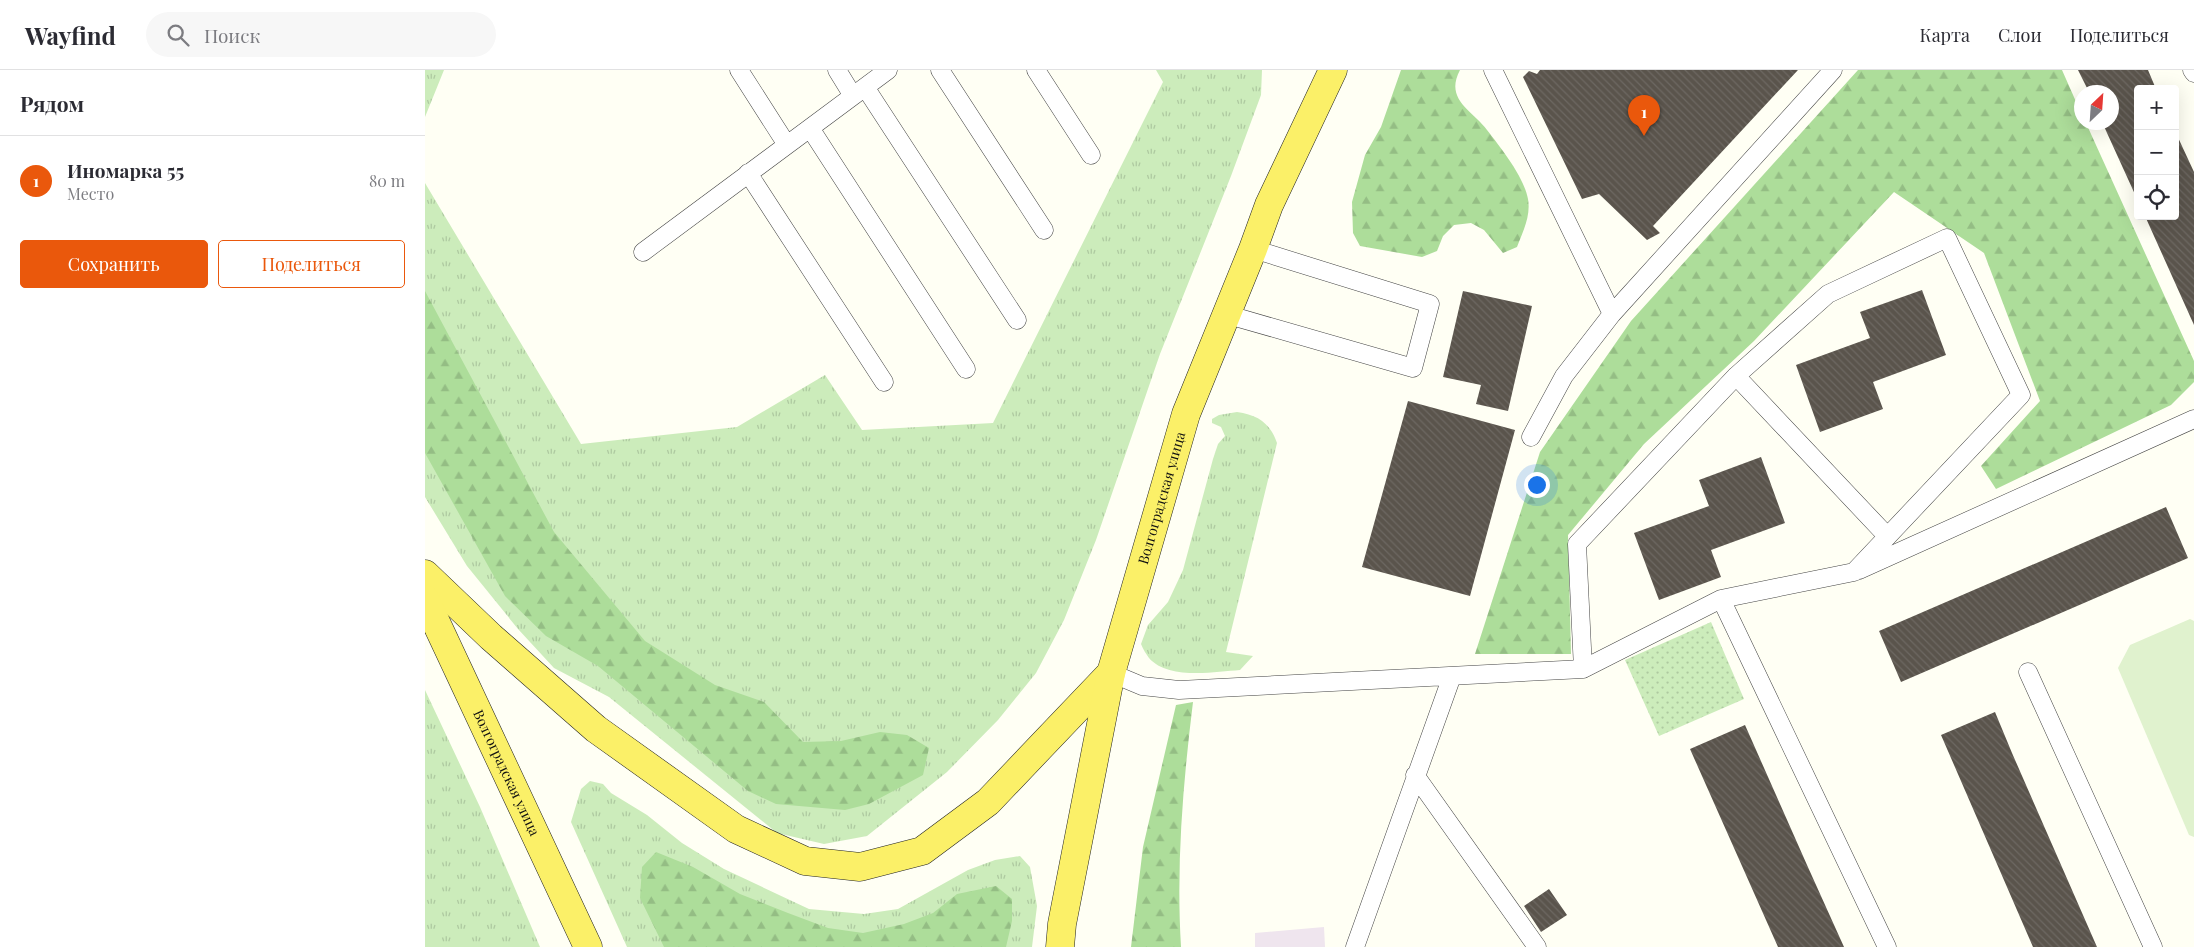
<!DOCTYPE html>
<html lang="ru">
<head>
<meta charset="utf-8">
<style>
	body { margin:0; font-family:"Playfair Display",serif; background:#f7f7f7; color:#2b2b33 }
	.controls { position:absolute; right:15px; top:15px; display:grid; overflow:hidden; border-radius:5px; box-shadow:0 5px 20px #0002 }
	.controls button { width:45px; height:45px; display:grid; place-items:center; padding:0; border:0; border-bottom:1px solid #e1e1e2; background:#fff; color:#2b2b33; font:25px sans-serif }
	.compass { position:absolute; left:1649px; top:15px; width:45px; height:45px; border-radius:50%; background:#fff; box-shadow:0 5px 20px #0002; rotate:25deg }
	.you { position:absolute; left:1111px; top:414px; width:18px; height:18px; margin:-12px; border:4px solid #fff; border-radius:50%; background:#1a73e8; box-shadow:0 0 0 8px #1a73e833 }
	.badge { display:grid; place-items:center; width:32px; height:32px; border-radius:50%; background:#ea580c; color:#fff; font-size:16px; font-weight:700 }
	.pin { position:absolute; translate:-50% -41px; filter:drop-shadow(0 1px 2px #0008) }
	.pin::after { content:''; position:absolute; top:26px; width:18px; height:15px; background:inherit; clip-path:polygon(0 0,100% 0,50% 100%) }
	.list { margin:0; padding:0; list-style:none }
	h2 { display:flex; justify-content:space-between; align-items:center; height:65px; margin:0; padding:0 20px; font-size:21px }
	h2 small { font-size:16px; font-weight:400; color:#7c7c81 }
	.list li { display:grid; grid-template-columns:32px 1fr auto; gap:15px; align-items:center; box-sizing:border-box; height:90px; padding:0 20px; border-top:1px solid #e1e1e2 }
	.list b { display:block; font-size:19px; white-space:nowrap }
	.list p { margin:0; font-size:16px; white-space:nowrap; color:#7c7c81 }
	.list em { font-size:16px; font-style:normal; color:#7c7c81 }
	.actions { display:flex; gap:10px; padding:15px 20px }
	.actions a { flex:1; padding:11px 0; border:1px solid #ea580c; border-radius:5px; text-align:center; font-size:18px; color:#ea580c }
	.actions .main { background:#ea580c; color:#fff }
	.icon { flex:none; width:28px; height:28px; fill:none; stroke:currentColor; stroke-width:2; stroke-linecap:round; stroke-linejoin:round }
	.map { position:relative; flex:none; width:1769px; height:877px; overflow:hidden }
	header { display:flex; align-items:center; gap:30px; box-sizing:border-box; height:70px; padding:0 25px; background:#fff; border-bottom:1px solid #e1e1e2 }
	header strong { font-size:24px }
	nav { display:flex; gap:28px; margin-inline-start:auto; font-size:18px }
	.search { width:350px; height:45px; background:#f7f7f7; display:flex; align-items:center; gap:12px; box-sizing:border-box; padding:0 18px; border-radius:28px; color:#7c7c81; font-size:19px }
	main { display:flex }
	aside { flex:1; background:#fff }
	.map>svg:first-child { display:block }
</style>
</head>
<body>
<header>
<strong>Wayfind</strong>
<div class="search"><svg class="icon" aria-label="search" viewBox="0 0 24 24"><circle cx="10" cy="10" r="6"/><path d="M15 15l6 6"/></svg>Поиск</div>
<nav><a>Карта</a><a>Слои</a><a>Поделиться</a></nav>
</header>
<main>
<aside>
<h2>Рядом<small></small></h2>
<ul class="list">
<li><span class="badge">1</span><div><b>Иномарка 55</b><p>Место</p></div><em>80 m</em></li>
</ul>
<div class="actions"><a class="main">Сохранить</a><a>Поделиться</a></div>
</aside>
<div class="map">
<svg width="1769" height="877" viewBox="0 0 1769 877">
	<defs>
		<pattern id="grass-tufts" width="24" height="20" patternUnits="userSpaceOnUse" patternTransform="scale(1.25)"><rect width="24" height="20" fill="#ccecbb"/><path d="M3 7l-1-3M5 7V3M7 7l1-3M15 17l-1-3M17 17v-4M19 17l1-3" fill="none" stroke="#aec9a0"/></pattern>
		<pattern id="forest-firs" width="22" height="20" patternUnits="userSpaceOnUse" patternTransform="scale(1.25)"><rect width="22" height="20" fill="#addd9a"/><path d="M5 1l3.5 6h-7zM16 11l3.5 6h-7z" fill="#94bd84"/></pattern>
		<pattern id="park-dots" width="8" height="8" patternUnits="userSpaceOnUse" patternTransform="scale(1.25)"><rect width="8" height="8" fill="#ccecbb"/><path d="M2 2h.1M6 6h.1" fill="none" stroke="#aec9a0" stroke-width="1.8" stroke-linecap="round"/></pattern>
		<pattern id="building-back-hatch" width="6" height="6" patternUnits="userSpaceOnUse" patternTransform="scale(1.25)"><rect width="6" height="6" fill="#5a544c"/><path d="M-1 5l2 2M0 0l6 6M5-1l2 2" fill="none" stroke="#6d6862"/></pattern>
	</defs>
	<rect width="100%" height="100%" fill="#fffff4"/>
	<path fill="#efe5ee" d="M 899,857 L 900,877 L 830,877 L 830,863 Z"/>
	<path fill="url(#grass-tufts)" d="M 0,0 L 19,0 L 0,47 Z
		M 731,0 L 837,0 L 836,25 L 806,106 L 735,284 L 671,470 L 639,550 L 611,603 L 573,650 L 522,702 L 442,766 L 399,774 L 352,763 L 184,627 L 129,598 L 93,559 L 42,496 L 0,427 L 0,113 L 156,374 L 312,357 L 400,305 L 437,360 L 568,353 L 738,12 Z
		M 812,342 C 833,345 845,353 852,373 L 801,582 L 828,586 L 815,600 C 789,602 743,610 724,588 C 721,584 718,579 716,574 L 723,555 L 743,532 L 758,500 L 788,389 L 793,374 L 800,366 L 796,357 L 787,353 L 787,349 L 794,345 Z
		M 0,620 L 55,737 L 115,877 L 0,877 Z
		M 165,711 L 178,714 L 186,723 L 222,745 L 257,773 L 299,799 L 384,839 L 439,844 L 473,839 L 543,800 L 570,790 L 595,786 L 605,797 L 612,836 L 607,877 L 202,877 L 146,752 L 156,719 Z"/>
	<path fill="url(#forest-firs)" d="M 976,0 L 1035,0 C 1019,30 1048,41 1062,60 C 1076,78 1099,107 1103,129 C 1106,146 1098,161 1092,177 L 1078,183 L 1059,160 L 1046,153 L 1029,155 L 1018,166 L 1012,181 L 997,187 L 935,176 L 928,163 L 927,132 L 940,85 L 956,57 Z
		M 1433,0 L 1637,0 L 1656,43 L 1656,52 L 1661,53 L 1769,291 L 1769,312 L 1746,335 L 1571,419 L 1556,396 L 1615,331 L 1559,183 L 1469,122 L 1329,271 L 1219,374 L 1143,465 L 1146,584 L 1050,584 L 1115,382 L 1206,251 Z
		M 0,221 L 129,462 L 220,571 L 290,615 L 339,632 L 378,672 L 416,671 L 455,662 L 482,665 L 504,678 L 498,705 L 444,734 L 420,740 L 351,734 L 323,721 L 173,596 L 121,566 L 80,526 L 0,383 Z
		M 768,632 C 758,713 751,795 756,877 L 706,877 L 718,777 L 751,635 Z
		M 231,782 L 268,797 L 315,824 L 363,843 L 403,858 L 438,863 L 479,854 L 508,843 L 532,824 L 571,816 L 587,829 L 587,851 L 581,877 L 239,877 L 215,828 L 217,797 Z"/>
	<path fill="url(#park-dots)" d="M 1286,552 L 1319,629 L 1234,666 L 1200,590 Z"/>
	<path fill="#e0f2ce" d="M 1765,549 L 1769,551 L 1769,767 L 1764,765 L 1693,598 L 1705,575 Z"/>
	<path fill="url(#building-back-hatch)" d="M 1115,0 L 1373,0 L 1228,156 L 1235,163 L 1222,170 L 1174,124 L 1157,129 L 1098,7 L 1104,1 L 1112,4 Z
		M 1653,0 L 1723,0 L 1731,19 L 1713,19 L 1713,131 L 1677,52 L 1686,52 L 1686,22 L 1664,22 Z
		M 1750,61 L 1769,102 L 1769,255 L 1720,146 L 1750,146 Z
		M 1497,220 L 1521,285 L 1448,312 L 1458,339 L 1395,362 L 1371,295 L 1445,268 L 1435,242 Z
		M 1038,221 L 1107,236 L 1083,341 L 1051,334 L 1056,315 L 1018,307 Z
		M 983,331 L 1090,360 L 1045,526 L 937,497 Z
		M 1336,387 L 1360,453 L 1286,480 L 1296,507 L 1234,530 L 1209,463 L 1284,436 L 1274,410 Z
		M 1741,437 L 1763,488 L 1476,612 L 1454,561 Z
		M 1570,642 L 1587,683 L 1672,877 L 1608,877 L 1516,665 Z
		M 1320,655 L 1382,795 L 1419,877 L 1353,877 L 1265,679 Z
		M 1124,819 L 1142,845 L 1116,862 L 1099,836 Z"/>
	<g fill="none" stroke-linecap="round" stroke-linejoin="round">
		<defs>
			<path id="lane" d="M 314,0 L 362,75
				M 412,0 L 428,26
				M 515,0 L 619,160
				M 611,0 L 666,85
				M 1068,0 L 1187,244
				M 1767,0 L 1769,3
				M 440,17 L 592,250
				M 385,58 L 541,299
				M 323,103 L 459,312
				M 218,182 L 463,0
				M 800,244 L 988,298 L 1005,234 L 828,179
				M 1311,306 L 1462,466
				M 1106,367 L 1139,306 L 1187,244 L 1408,0
				M 1434,500 L 1769,349
				M 1296,529 L 1462,877
				M 1603,602 L 1728,877
				M 686,603 L 717,616 L 754,620 L 1158,599 L 1296,529 L 1429,502 L 1596,325 L 1522,168 L 1403,224 L 1311,306 L 1152,474 L 1158,599
				M 990,705 L 1112,877
				M 930,877 L 1027,606"/>
			<g id="primary">
				<path d="M 0,504 L 66,567 L 171,659 L 311,759 L 380,791 L 435,797 L 497,781 L 563,732 L 686,603"/>
				<path id="s1" d="M 0,529 L 163,877"/>
				<path id="s2" d="M 635,877 L 637,854 L 686,603 L 761,344 L 828,179 L 844,135 L 908,0"/>
			</g>
		</defs>
		<use href="#lane" stroke="#444" stroke-width="19"/>
		<use href="#primary" stroke="#222" stroke-width="29"/>
		<use href="#lane" stroke="#fff" stroke-width="18"/>
		<use href="#primary" stroke="#fbf068" stroke-width="28"/>
	</g>
	<g text-anchor="middle" stroke-width="5" stroke-linejoin="round" paint-order="stroke">
		<g font-size="14" fill="#111" stroke="#fff">
			<text dy="5" stroke="none"><textPath href="#s2" startOffset="461">Волгоградская улица</textPath></text>
			<text dy="5" stroke="none"><textPath href="#s1" startOffset="192">Волгоградская улица</textPath></text>
		</g>
	</g>
</svg>
<div class="controls">
<button>+</button>
<button>−</button>
<button><svg class="icon" aria-label="locate" viewBox="0 0 24 24"><circle cx="12" cy="12" r="6"/><path d="M12 2v4M12 18v4M2 12h4M18 12h4"/></svg></button>
</div>
<svg class="compass" viewBox="-18 -18 36 36"><path d="M0-13l5 13h-10z" fill="#e53935"/><path d="M0 13l5-13h-10z" fill="#7c7c81"/></svg>
<div class="you"></div>
<div class="pin badge" style="left:1219px;top:66px">1</div>
</div>
</main>
</body>
</html>
